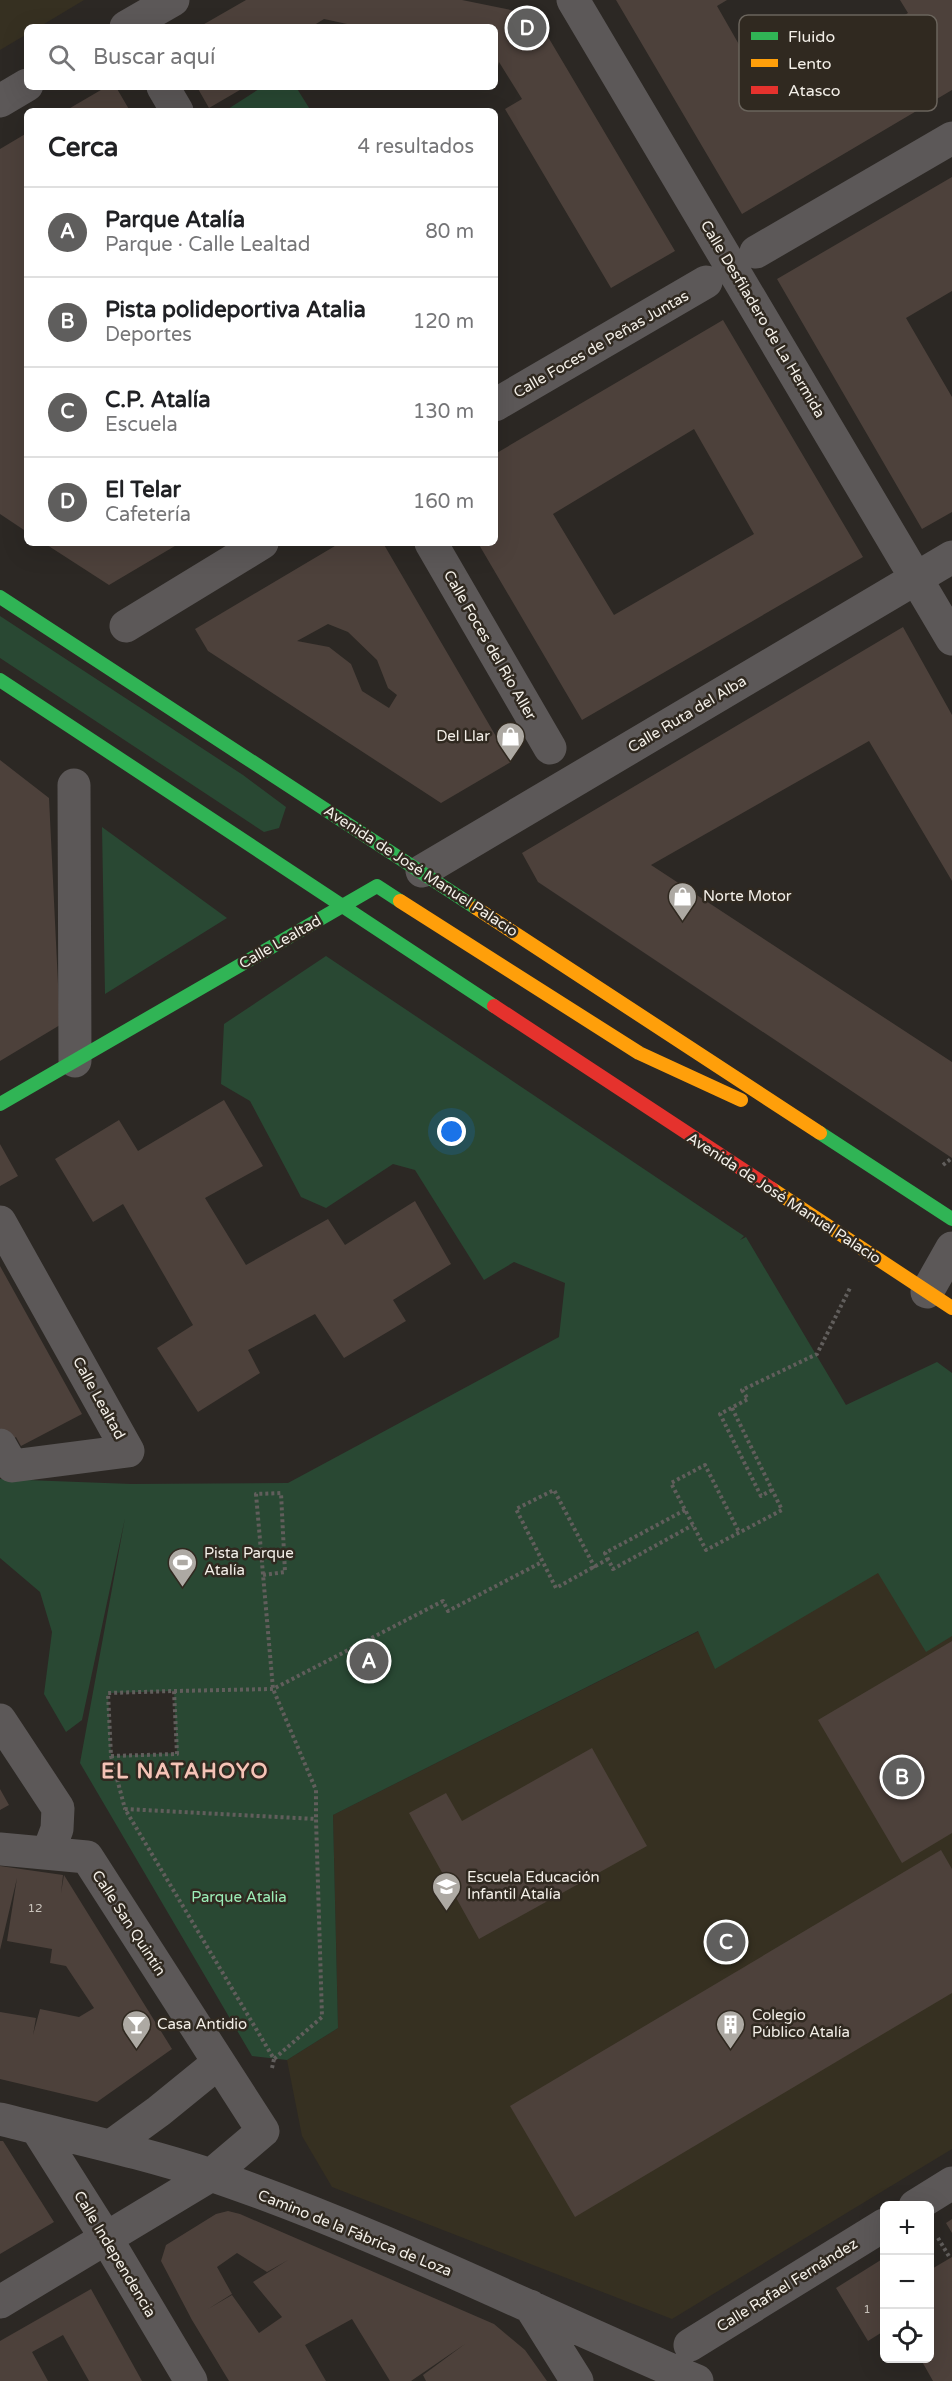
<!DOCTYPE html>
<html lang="es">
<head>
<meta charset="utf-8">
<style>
	body { margin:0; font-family:"Varela Round",sans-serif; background:#f2f2f2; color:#202124 }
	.controls { position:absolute; right:18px; bottom:18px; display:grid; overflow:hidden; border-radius:9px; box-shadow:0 6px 24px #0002 }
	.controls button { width:54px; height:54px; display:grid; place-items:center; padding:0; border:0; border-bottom:2px solid #e0e0e0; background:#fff; color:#202124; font:30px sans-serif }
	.you { position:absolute; left:452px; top:1132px; width:21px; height:21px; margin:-15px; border:4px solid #fff; border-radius:50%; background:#1a73e8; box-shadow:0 0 0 9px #1a73e833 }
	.badge { display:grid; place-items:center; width:39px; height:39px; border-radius:50%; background:#5f5e5d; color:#fff; font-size:20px; font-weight:700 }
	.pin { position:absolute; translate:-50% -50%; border:3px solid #fff; box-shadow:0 2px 6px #0006 }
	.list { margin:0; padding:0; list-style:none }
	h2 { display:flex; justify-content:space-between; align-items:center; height:78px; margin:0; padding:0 24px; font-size:26px }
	h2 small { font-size:20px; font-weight:400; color:#757577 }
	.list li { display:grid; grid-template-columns:39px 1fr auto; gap:18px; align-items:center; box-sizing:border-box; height:90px; padding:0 24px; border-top:2px solid #e0e0e0 }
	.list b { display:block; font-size:22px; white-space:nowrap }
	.list p { margin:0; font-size:20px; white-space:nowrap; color:#757577 }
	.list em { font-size:20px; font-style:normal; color:#757577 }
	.icon { flex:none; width:33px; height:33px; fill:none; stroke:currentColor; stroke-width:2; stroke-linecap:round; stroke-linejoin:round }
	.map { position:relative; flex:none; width:952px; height:2381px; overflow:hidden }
	.search { position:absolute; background:#fff; box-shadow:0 6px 24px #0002; left:24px; top:24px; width:474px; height:66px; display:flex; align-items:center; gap:15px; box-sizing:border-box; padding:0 21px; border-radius:9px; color:#757577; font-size:22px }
	.panel { position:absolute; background:#fff; box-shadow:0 6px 24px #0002; left:24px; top:108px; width:474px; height:438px; border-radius:9px }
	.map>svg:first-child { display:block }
</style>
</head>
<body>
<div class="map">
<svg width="952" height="2381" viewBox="0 0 952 2381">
	<rect width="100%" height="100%" fill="#2c2824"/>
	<path fill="#363021" d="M 0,0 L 84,0 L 39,27 L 27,27 L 27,34 L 0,50 Z
		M 952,1504 L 952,2149 L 672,2319 L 332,2187 L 302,2136 L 287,2060 L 338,2028 L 333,1815 Z"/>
	<path fill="#294833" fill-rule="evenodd" d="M 262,87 L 296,87 L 311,111 L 229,111 L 228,109 Z
		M 0,616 L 243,775 L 286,807 L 279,828 L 264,832 L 0,658 Z
		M 102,827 L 227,918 L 105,994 Z
		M 326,956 L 744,1236 L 740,1240 L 746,1237 L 846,1405 L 937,1362 L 952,1373 L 952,1636 L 926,1652 L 878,1573 L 715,1669 L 698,1631 L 333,1815 L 338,2028 L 287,2060 L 252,2056 L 80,1763 L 125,1518 L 82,1720 L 66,1732 L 44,1694 L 52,1632 L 40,1592 L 0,1558 L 0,1479 L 131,1484 L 288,1483 L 559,1337 L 565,1283 L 514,1262 L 484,1280 L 415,1170 L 393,1164 L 326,1208 L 301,1197 L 250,1101 L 221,1084 L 224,1024 ZM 174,1691 L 177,1753 L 111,1756 L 108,1693 Z"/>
	<path fill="#4d413b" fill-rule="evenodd" d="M 246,0 L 462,0 L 535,15 L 675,251 L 611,288 L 505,109 L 522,99 L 499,62 L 495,78 L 495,27 L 346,27 L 347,24 L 324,19 L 311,27 L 199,27 Z
		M 616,0 L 727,0 L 717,6 L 769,97 L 908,13 L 900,0 L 952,0 L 952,90 L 742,214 Z
		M 106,87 L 116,87 L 130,111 L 65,111 Z
		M 197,87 L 245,87 L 209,108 Z
		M 27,133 L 27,532 L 0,514 L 0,149 Z
		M 952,177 L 952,291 L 906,318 L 952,397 L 952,512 L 922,529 L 777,279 Z
		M 723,320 L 863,557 L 582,720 L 478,543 L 495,543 L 495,454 ZM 694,429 L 754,534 L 614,615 L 553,514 Z
		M 44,543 L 180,543 L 109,585 Z
		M 340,543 L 383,543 L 511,762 L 441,803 L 208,651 L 195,629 ZM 328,624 L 348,632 L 377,660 L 388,688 L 397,695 L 389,708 L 362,691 L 351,664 L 329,647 L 297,641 Z
		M 903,627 L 952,715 L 952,881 L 869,741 L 651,865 L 952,1062 L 952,1158 L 538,882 L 522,853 Z
		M 0,760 L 49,798 L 60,1025 L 0,1061 Z
		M 224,1100 L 263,1166 L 205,1198 L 246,1265 L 328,1219 L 345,1245 L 415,1201 L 451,1264 L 393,1300 L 406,1321 L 344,1358 L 315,1314 L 248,1350 L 260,1373 L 198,1412 L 157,1348 L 193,1325 L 123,1204 L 93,1222 L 55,1159 L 119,1120 L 138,1151 Z
		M 0,1144 L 18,1176 L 0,1186 Z
		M 0,1266 L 82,1414 L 21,1446 L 16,1437 L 8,1442 L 0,1428 Z
		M 952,1641 L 952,1833 L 902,1863 L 818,1720 Z
		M 592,1748 L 647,1846 L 479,1939 L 409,1813 L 446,1793 L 462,1821 Z
		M 0,1789 L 9,1805 L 0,1810 Z
		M 941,1850 L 952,1869 L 952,1993 L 575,2217 L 510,2106 Z
		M 0,1866 L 63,1875 L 61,1893 L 64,1875 L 172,2049 L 97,2102 L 0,2079 L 0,2012 L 36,2018 L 33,2035 L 40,2009 L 79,2017 L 94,2008 L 66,1966 L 50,1963 L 52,1949 L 7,1941 L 17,1878 L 0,1950 Z
		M 0,2141 L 3,2141 L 54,2222 L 0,2254 Z
		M 228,2211 L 240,2214 L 494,2324 L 525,2350 L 547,2381 L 426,2381 L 423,2375 L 465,2344 L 411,2381 L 390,2381 L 352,2319 L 305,2345 L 326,2381 L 229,2381 L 192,2320 L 161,2261 L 166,2245 L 216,2214 ZM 237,2253 L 267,2272 L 288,2260 L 253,2282 L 282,2317 L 259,2333 L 232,2295 L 208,2309 L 232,2294 L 217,2267 Z
		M 952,2219 L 952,2233 L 946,2223 Z
		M 952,2257 L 952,2381 L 933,2381 L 920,2358 L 930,2358 L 930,2270 Z
		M 884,2258 L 884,2331 L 868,2341 L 836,2288 Z
		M 91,2289 L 142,2381 L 89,2381 L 63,2335 L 32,2352 L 48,2381 L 0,2381 L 0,2341 Z"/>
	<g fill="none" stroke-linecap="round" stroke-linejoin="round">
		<path stroke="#615e5c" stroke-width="4" stroke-dasharray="3 3" stroke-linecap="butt" d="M 943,1165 L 952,1158
			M 732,1408 L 782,1510 L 706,1550 L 671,1483 L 705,1465 L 739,1532
			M 772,1490 L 761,1496 L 720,1414 L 748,1399 L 742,1390 L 817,1354 L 850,1288
			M 685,1510 L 605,1553 L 613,1569 L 693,1525
			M 595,1568 L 554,1490 L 516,1509 L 556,1588 L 608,1559
			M 263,1575 L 285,1572 L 281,1493 L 256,1494 L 273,1689 L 316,1790 L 316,1819
			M 174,1691 L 273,1689 L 443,1601 L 448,1611 L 542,1562
			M 111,1756 L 177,1754 L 174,1691 L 108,1693 L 111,1756 L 125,1809
			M 272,2068 L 274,2059 L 125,1809 L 316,1819 L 322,2017 L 274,2059
			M 938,2238 L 950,2258"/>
		<path stroke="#5c5858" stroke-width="33" d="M 573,0 L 952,639
			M 126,27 L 173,0
			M 163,87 L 177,111
			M 0,101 L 27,85
			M 756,252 L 952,138
			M 495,405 L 706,282
			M 431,543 L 550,748
			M 126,626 L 262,543
			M 74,785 L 75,1061
			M 422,871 L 952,557
			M 0,1222 L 128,1451 L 12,1466 L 0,1445
			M 927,1292 L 952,1248
			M 0,1720 L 58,1808 L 57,1829 L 48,1853
			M 0,1849 L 87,1857 L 263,2131 L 211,2175 L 0,2302
			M 0,2119 C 70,2137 142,2152 211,2175 C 378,2232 536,2312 697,2381
			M 37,2129 L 106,2238 L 191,2381
			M 111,2146 L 159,2111 L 218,2063
			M 915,2206 L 952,2183
			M 530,2306 L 577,2381
			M 690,2345 L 884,2225"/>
		<path stroke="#30b455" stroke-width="14" d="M 0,597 L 476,908
			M 0,680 L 494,1006
			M 0,1104 L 377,886 L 400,901
			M 820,1133 L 952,1219"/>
		<path stroke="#ff9f0a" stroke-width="14" d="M 400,901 L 639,1053 L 741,1100
			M 476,908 L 820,1133
			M 772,1189 L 952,1308"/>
		<path stroke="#e5322d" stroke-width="14" d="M 494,1006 L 772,1189"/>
	</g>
	<defs>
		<symbol id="shop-pin" viewBox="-11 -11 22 30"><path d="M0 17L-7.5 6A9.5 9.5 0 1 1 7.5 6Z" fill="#ada9a3" stroke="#302920"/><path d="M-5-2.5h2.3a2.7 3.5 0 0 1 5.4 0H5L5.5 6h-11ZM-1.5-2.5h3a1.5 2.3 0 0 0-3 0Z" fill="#fff"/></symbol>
		<symbol id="stadium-pin" viewBox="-11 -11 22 30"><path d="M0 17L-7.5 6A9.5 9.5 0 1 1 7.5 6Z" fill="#ada9a3" stroke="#302920"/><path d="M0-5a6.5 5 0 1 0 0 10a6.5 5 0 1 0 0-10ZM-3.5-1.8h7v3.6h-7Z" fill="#fff"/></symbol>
		<symbol id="school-pin" viewBox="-11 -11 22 30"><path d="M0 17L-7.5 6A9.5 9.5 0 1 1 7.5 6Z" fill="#ada9a3" stroke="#302920"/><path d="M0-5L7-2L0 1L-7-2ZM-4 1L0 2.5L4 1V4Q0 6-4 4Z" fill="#fff"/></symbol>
		<symbol id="bar-pin" viewBox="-11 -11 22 30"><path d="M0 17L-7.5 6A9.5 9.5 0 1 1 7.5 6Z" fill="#ada9a3" stroke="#302920"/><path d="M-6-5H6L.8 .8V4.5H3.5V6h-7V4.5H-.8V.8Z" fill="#fff"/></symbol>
		<symbol id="building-pin" viewBox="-11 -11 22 30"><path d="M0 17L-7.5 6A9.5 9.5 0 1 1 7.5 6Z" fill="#ada9a3" stroke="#302920"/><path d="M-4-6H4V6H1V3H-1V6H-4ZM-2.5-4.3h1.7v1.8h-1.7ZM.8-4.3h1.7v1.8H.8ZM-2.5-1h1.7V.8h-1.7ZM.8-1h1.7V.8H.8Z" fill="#fff"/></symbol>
	</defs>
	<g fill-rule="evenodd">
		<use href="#shop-pin" x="494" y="720" width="33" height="45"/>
		<use href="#shop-pin" x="666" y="880" width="33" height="45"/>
		<use href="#stadium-pin" x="166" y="1546" width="33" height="45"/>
		<use href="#school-pin" x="430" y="1870" width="33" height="45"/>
		<use href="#bar-pin" x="120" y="2008" width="33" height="45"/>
		<use href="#building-pin" x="714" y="2008" width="33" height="45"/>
	</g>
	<g text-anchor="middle" stroke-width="5" stroke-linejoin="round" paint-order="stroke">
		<g font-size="12" fill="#cac4bd">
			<text x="35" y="1912">12</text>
			<text x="867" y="2313">1</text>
		</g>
		<g font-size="15" fill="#f3efe8" stroke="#302920">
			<text transform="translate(763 319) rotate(59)" y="5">Calle Desfiladero de La Hermida</text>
			<text transform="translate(601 344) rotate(-30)" y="5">Calle Foces de Peñas Juntas</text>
			<text transform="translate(490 645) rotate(60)" y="5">Calle Foces del Río Aller</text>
			<text transform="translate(687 714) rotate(-31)" y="5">Calle Ruta del Alba</text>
			<text transform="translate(421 871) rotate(33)" y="5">Avenida de José Manuel Palacio</text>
			<text transform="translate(280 942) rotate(-30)" y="5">Calle Lealtad</text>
			<text transform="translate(784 1198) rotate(33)" y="5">Avenida de José Manuel Palacio</text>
			<text transform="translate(99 1398) rotate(61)" y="5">Calle Lealtad</text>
			<text transform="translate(129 1923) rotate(57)" y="5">Calle San Quintín</text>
			<text transform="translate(355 2233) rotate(22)" y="5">Camino de la Fábrica de Loza</text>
			<text transform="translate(115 2254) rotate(59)" y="5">Calle Independencia</text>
			<text transform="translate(787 2285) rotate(-32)" y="5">Calle Rafael Fernández</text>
		</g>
		<g font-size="15" fill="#f3efe8" stroke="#302920" text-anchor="start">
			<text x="490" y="741" text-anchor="end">Del Llar</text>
			<text x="703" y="901">Norte Motor</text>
			<text x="204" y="1558">Pista Parque<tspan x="204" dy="17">Atalía</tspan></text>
			<text x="467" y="1882">Escuela Educación<tspan x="467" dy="17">Infantil Atalía</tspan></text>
			<text x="752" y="2020">Colegio<tspan x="752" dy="17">Público Atalía</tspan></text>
			<text x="157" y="2029">Casa Antidio</text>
		</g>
		<g font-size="15" fill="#9ceeb7" stroke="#302920">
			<text x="239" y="1902">Parque Atalia</text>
		</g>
		<g font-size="21" font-weight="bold" letter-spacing="1.5" fill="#f5c3b6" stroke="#302920">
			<text x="185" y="1778">EL NATAHOYO</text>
		</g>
	</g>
	<rect x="739" y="15" width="198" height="96" rx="9" fill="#302920" stroke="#6a645c" stroke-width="1.5"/>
	<rect x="751" y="32" width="27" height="8" fill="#30b455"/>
	<rect x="751" y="59" width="27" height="8" fill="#ff9f0a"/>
	<rect x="751" y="86" width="27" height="8" fill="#e5322d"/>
	<g font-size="16" fill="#f3efe8">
		<text x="788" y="42">Fluido</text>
		<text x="788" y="69">Lento</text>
		<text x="788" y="96">Atasco</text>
	</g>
</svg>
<div class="controls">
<button>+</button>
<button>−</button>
<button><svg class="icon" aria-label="locate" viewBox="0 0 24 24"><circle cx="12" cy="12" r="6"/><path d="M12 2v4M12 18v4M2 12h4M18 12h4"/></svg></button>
</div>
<div class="you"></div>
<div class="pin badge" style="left:369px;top:1661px">A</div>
<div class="pin badge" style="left:902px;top:1777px">B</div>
<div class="pin badge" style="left:726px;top:1942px">C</div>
<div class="pin badge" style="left:527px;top:28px">D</div>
<div class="search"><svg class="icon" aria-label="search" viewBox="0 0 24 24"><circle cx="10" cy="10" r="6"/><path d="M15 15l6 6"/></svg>Buscar aquí</div>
<section class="panel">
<h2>Cerca<small>4 resultados</small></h2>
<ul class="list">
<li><span class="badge">A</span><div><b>Parque Atalía</b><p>Parque · Calle Lealtad</p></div><em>80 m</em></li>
<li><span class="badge">B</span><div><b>Pista polideportiva Atalia</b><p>Deportes</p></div><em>120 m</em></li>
<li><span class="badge">C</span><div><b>C.P. Atalía</b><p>Escuela</p></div><em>130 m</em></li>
<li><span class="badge">D</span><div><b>El Telar</b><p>Cafetería</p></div><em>160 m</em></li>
</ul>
</section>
</div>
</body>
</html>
